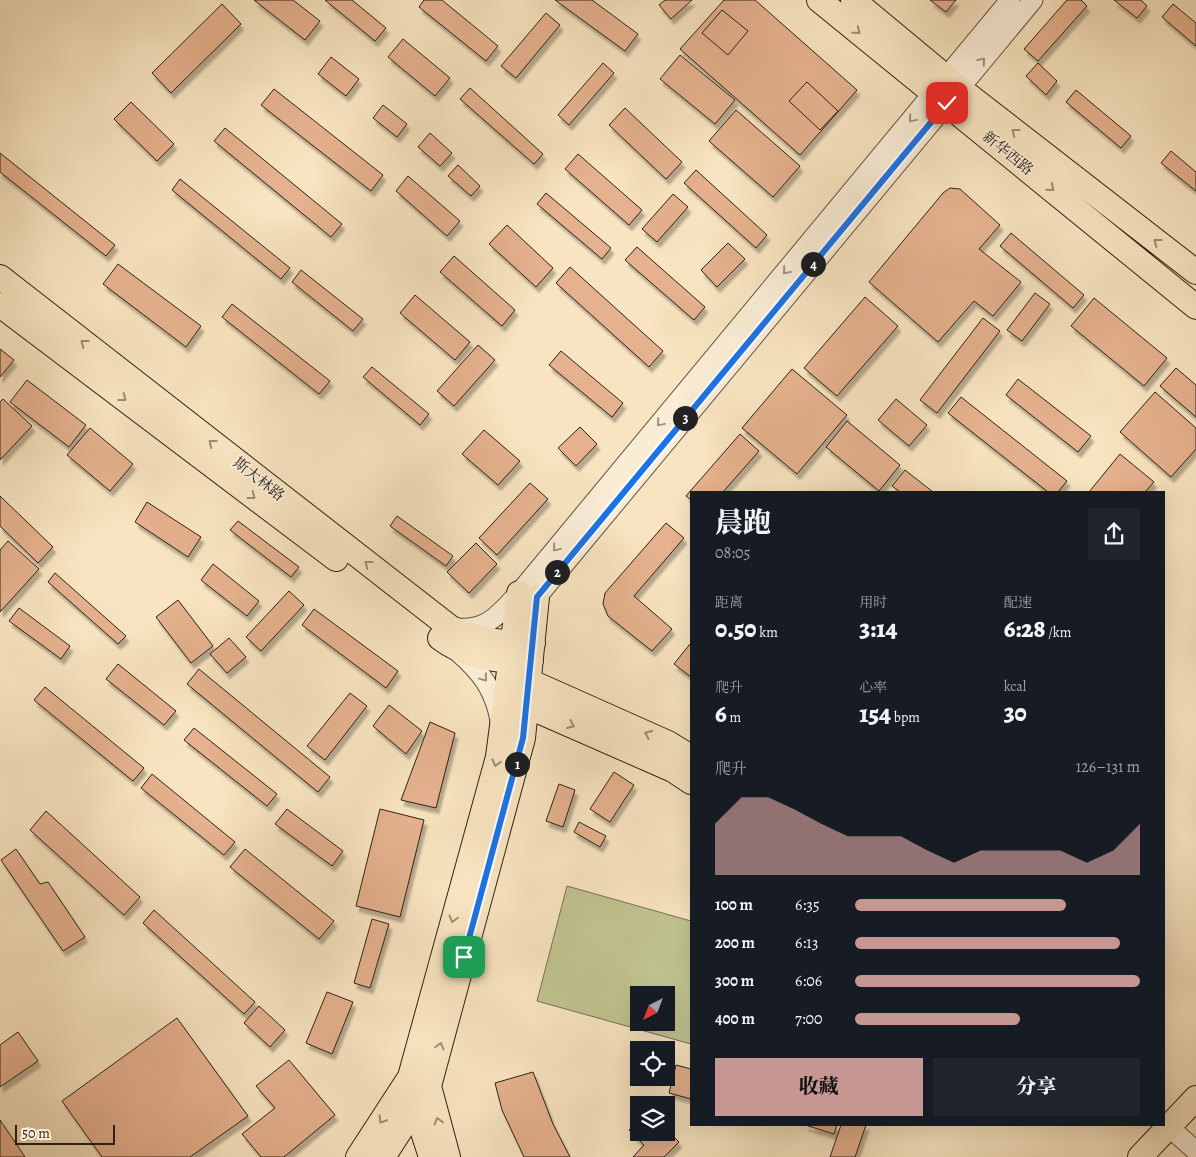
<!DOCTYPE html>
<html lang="zh">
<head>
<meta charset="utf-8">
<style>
  :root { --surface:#171b24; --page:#20242c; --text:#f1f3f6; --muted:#9ea1a6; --accent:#c59692 }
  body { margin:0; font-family:Alegreya,"Noto Serif SC",serif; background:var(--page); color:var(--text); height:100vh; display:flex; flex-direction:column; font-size:19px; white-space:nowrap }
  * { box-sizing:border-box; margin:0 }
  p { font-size:16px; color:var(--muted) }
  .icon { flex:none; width:28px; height:28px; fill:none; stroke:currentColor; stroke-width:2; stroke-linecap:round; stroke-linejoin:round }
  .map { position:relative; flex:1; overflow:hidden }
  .side { position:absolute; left:690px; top:491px; width:475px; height:635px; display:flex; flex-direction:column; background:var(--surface); border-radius:0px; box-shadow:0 5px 20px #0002 }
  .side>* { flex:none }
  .needle { width:32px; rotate:222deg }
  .tools { position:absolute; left:630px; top:986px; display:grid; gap:10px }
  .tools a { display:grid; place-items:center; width:45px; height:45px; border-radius:0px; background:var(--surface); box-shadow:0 5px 20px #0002; font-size:25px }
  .scale { position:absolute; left:15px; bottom:12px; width:100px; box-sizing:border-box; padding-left:5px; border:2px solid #2c2216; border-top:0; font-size:14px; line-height:18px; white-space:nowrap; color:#2c2216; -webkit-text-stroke:4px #faedd6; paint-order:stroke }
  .pin { position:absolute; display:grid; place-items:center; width:42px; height:42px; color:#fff; margin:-21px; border-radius:10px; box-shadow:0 2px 8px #0006 }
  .km { position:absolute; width:25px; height:25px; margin:-12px; border-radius:50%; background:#222; color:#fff; font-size:14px; line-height:25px; text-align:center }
  .round { display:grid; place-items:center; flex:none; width:52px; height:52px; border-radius:0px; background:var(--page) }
  .headline { display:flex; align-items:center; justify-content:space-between; height:85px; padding:0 25px }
  h1 { font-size:28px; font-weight:800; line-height:38px }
  .figures { display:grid; grid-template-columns:repeat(3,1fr); gap:8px; height:85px; padding:5px 25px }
  .figures div { display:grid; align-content:center }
  .figures b { font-size:25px; font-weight:800 }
  .figures small { font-size:14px; font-weight:400 }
  .figures p { font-size:14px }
  .chart { height:140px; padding:10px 25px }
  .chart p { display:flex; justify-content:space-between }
  .chart svg { width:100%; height:90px; margin-top:5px; fill:var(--accent); opacity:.7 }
  .cta { display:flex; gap:10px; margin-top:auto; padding:10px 25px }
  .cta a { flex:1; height:58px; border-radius:0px; background:var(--accent); color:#111; font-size:20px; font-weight:800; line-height:58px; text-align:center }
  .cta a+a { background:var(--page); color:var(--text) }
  ul { padding:0 25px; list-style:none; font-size:16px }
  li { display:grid; grid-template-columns:80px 60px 1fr; align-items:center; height:38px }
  li i { height:12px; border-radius:6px; background:var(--accent) }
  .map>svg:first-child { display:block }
  .pitch { fill:#c0c390; stroke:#767253; fill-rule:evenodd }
  .building { fill:#e5b18e; stroke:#2c2216; filter:url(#shadow) }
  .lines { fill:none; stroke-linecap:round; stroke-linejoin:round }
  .minor-casing { stroke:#5f5240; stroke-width:21 }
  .major-casing { stroke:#2c2216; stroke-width:26 }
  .minor { stroke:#faedd6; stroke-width:19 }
  .major { stroke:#f8e4c0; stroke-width:24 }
  .oneway { stroke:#9c8d74 }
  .oneway2 { stroke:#9d9280 }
  .route-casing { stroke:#fff; stroke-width:10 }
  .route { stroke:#1a73e8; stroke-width:6 }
  .labels { text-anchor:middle; stroke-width:4; stroke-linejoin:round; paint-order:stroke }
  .street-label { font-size:15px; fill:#2c2216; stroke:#faedd6 }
</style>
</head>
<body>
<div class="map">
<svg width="1196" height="1157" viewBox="0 0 1196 1157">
  <defs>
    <filter id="shadow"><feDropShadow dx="3" dy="5.5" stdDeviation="1" flood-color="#0004"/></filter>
  </defs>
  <rect width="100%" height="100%" fill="#f8e4c0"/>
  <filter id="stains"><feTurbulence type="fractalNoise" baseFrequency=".004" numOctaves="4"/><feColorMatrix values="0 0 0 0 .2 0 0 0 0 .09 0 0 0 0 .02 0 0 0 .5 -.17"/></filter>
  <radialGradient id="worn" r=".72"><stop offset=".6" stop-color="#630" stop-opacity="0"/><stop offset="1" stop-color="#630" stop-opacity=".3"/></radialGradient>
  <!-- pitch -->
  <path class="pitch" d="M567,886l124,35v123l-154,-43zM639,995h27v27h-27z"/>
  <!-- building -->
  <path class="building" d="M254,0h39l27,21 -15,19z
    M325,0h27l34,28 -11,13z
    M424,0h18l56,46 -12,15 -67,-54z
    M555,0h37l46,34 -13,17z
    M665,0h27l-21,19 -12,-14z
    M724,0h31l102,90 -57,65 -120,-106z
    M930,0h26l-10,12z
    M1067,0h14l6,6 -49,55 -14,-12z
    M1114,0h27l6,6 -10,12z
    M222,4l19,20 -70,69 -19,-20z
    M1173,4l23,19v23l-34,-29z
    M722,10l26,21 -20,24 -26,-22z
    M546,13l14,12 -44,53 -15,-12z
    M403,39l47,39 -15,18 -47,-39z
    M680,55l55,45 -20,24 -55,-45z
    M331,57l28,22 -13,17 -28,-22z
    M603,63l11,10 -45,52 -11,-10z
    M1038,63l19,18 -11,14 -20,-19z
    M807,82l31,29 -18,19 -31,-29z
    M470,88l73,66 -9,10 -74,-65z
    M274,89l109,86 -12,16 -110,-86z
    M1076,90l55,46 -10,12 -55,-46z
    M131,102l43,42 -17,17 -43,-42z
    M383,105l24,19 -10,13 -24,-19z
    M625,108l57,54 -16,17 -57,-54z
    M736,110l64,56 -27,31 -64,-56z
    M225,128l117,96 -11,13 -117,-96z
    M430,133l22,20 -12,13 -22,-19z
    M1171,151l25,21v19l-35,-28z
    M0,153l115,92 -9,11 -106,-84z
    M578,154l64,56 -13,15 -64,-56z
    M458,165l22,21 -9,10 -23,-20z
    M696,170l71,65 -11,13 -72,-65z
    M408,176l52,45 -13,15 -51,-45z
    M180,179l110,89 -9,11 -109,-89z
    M950,188l10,1 40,36 -21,24 42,33 -28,34 -19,-15 -36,41 -69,-60 74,-89z
    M546,193l65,55 -9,11 -65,-55z
    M673,194l15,13 -31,35 -15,-13z
    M507,225l46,43 -17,19 -47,-43z
    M1011,233l73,62 -11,13 -73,-62z
    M728,243l17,16 -28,28 -16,-17z
    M637,247l68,60 -11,13 -69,-60z
    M454,256l61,54 -13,16 -62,-54z
    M118,264l83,62 -15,21 -83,-63z
    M570,267l93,84 -14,16 -93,-84z
    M301,270l62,49 -10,12 -61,-49z
    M1035,293l15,11 -28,37 -15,-11z
    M415,295l55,47 -15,18 -55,-47z
    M865,297l33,29 -61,70 -33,-28z
    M1094,298l73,60 -23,28 -73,-60z
    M232,304l98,77 -11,13 -97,-77z
    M983,318l17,13 -63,82 -17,-13z
    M478,345l17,15 -41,46 -17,-15z
    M0,349l14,11 -14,17z
    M561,351l62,52 -11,14 -63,-52z
    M372,367l57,47 -9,11 -57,-48z
    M1176,368l20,17v32l-36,-31z
    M792,369l55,46 -50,59 -55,-46z
    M1018,379l73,57 -13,16 -72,-57z
    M27,380l59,45 -17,22 -59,-45z
    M1155,392l41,36v21l-25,28 -51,-45z
    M961,397l106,84 -9,11h-10l-100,-79z
    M3,399l29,27 -32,34v-58z
    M896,399l31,26 -18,21 -31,-26z
    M847,421l53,44 -21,26 -53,-44z
    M580,427l17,17 -21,22 -18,-18z
    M90,428l43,36 -23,27 -43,-36z
    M484,430l36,31 -22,24 -36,-31z
    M740,434l19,17 -36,41h-32v8l-5,-4z
    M1120,454l34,28 -9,10h-56z
    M905,470l28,22h-33l-8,-6z
    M530,483l18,16 -51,56 -18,-17z
    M0,496l53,51 -15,16 -38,-37z
    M147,502l54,35 -13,20 -53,-35z
    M397,516l56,40 -7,10 -56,-40z
    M238,521l61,46 -8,10 -61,-47z
    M666,523l18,15 -50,58 38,33 -20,22 -44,-35 -5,-12 2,-11z
    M8,541l31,28 -39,43v-62z
    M476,543l21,21 -28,29 -22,-21z
    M213,564l46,37 -12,15 -46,-36z
    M55,573l71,63 -8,8 -70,-62z
    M289,591l15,14 -43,46 -15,-14z
    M178,600l35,46 -22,17 -35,-46z
    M19,608l51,38 -9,13 -52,-38z
    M314,609l84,62 -12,17 -84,-63z
    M229,638l17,19 -19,16 -17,-19z
    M690,644l1,1v32l-17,-13z
    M118,664l58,47 -12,14 -58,-46z
    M199,669l131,108 -12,15 -131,-108z
    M45,687l99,81 -11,13 -99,-81z
    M350,693l17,13 -42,54 -18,-14z
    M389,705l33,26 -16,23 -33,-28z
    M430,722l25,11 -19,75 -35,-8z
    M194,728l83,66 -10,12 -83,-66z
    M614,772l20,13 -24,37 -20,-13z
    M152,774l83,68 -11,13 -83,-67z
    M559,784l16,6 -12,37 -17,-6z
    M287,809l56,42 -11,15 -57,-42z
    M380,809l44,11 -24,97 -44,-11z
    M46,811l94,86 -16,18 -94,-85z
    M579,822l27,14 -6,11 -26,-15z
    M16,849l24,35 8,-2 37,55 -22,14 -62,-91z
    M245,849l89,72 -15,18 -89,-72z
    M154,910l101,92 -11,12 -101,-91z
    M372,919l17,5 -19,64 -16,-5z
    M327,992l26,10 -21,52 -26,-11z
    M259,1006l26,24 -15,17 -26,-24z
    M177,1018l71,98 -58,41h-88l-40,-56z
    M18,1032l20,29 -38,26v-42z
    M289,1060l46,55 -51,42h-23l-19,-23 33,-26 -19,-22z
    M676,1065l15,4v30l-22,-6z
    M533,1072l20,52 17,33h-46l-22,-47 -7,-27z
    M0,1120l25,37h-25z
    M639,1120v12h27v-3l13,13 -15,15h-31l11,-12 -15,-15z
    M805,1125h32l-3,9z
    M841,1125h25l-11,32h-25z"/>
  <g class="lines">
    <!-- minor casing -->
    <g class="minor-casing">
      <path id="minor" d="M537,597l496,-597
        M456,628c31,3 43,-14 63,-35l491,-593
        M458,652c23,20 36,37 42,68
        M1169,1127l27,24"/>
    </g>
    <!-- major casing -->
    <g class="major-casing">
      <path id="major" d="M819,0l377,307
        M853,0l106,88 237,184
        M0,277l451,351c26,12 53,16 82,15
        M0,305l336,254
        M440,638c26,20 59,24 91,23
        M529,681l139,62 23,14
        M527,706l146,64 18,12
        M429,1086l19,71
        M409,1097l6,10 16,50
        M358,1157l52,-80 88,-320 21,-164
        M383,1157l46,-71 94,-348 14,-141
        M1140,1157l56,-59"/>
    </g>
    <!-- minor -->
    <use href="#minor" class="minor"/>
    <!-- major -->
    <use href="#major" class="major"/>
  </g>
  <!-- one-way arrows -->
  <defs><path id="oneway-chevron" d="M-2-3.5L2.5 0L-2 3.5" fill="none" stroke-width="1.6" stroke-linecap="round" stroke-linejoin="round" transform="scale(1.25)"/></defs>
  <g class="oneway">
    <use href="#oneway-chevron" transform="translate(857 31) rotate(39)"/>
    <use href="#oneway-chevron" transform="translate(1015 132) rotate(-142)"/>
    <use href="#oneway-chevron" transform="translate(1051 188) rotate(39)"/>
    <use href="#oneway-chevron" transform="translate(1157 242) rotate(-142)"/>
    <use href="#oneway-chevron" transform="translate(84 343) rotate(-142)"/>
    <use href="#oneway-chevron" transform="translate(123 398) rotate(37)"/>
    <use href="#oneway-chevron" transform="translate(212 443) rotate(-142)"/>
    <use href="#oneway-chevron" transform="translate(252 496) rotate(37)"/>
    <use href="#oneway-chevron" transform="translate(368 564) rotate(-142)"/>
    <use href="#oneway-chevron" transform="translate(571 725) rotate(24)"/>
    <use href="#oneway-chevron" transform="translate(648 734) rotate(-156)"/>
    <use href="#oneway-chevron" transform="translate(496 763) rotate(105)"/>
    <use href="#oneway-chevron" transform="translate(453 919) rotate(105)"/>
    <use href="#oneway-chevron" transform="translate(440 1046) rotate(-75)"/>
    <use href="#oneway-chevron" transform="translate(382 1120) rotate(123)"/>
    <use href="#oneway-chevron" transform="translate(438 1121) rotate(-105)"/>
  </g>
  <g class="oneway2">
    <use href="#oneway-chevron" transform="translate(982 61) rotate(-50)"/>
    <use href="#oneway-chevron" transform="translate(912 119) rotate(130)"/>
    <use href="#oneway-chevron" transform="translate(786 271) rotate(130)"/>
    <use href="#oneway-chevron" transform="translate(660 423) rotate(130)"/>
    <use href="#oneway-chevron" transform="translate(556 548) rotate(130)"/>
    <use href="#oneway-chevron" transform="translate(484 678) rotate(53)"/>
  </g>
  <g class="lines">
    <!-- route casing -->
    <g class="route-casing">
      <path id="route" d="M464,957l59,-219 14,-141 410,-494"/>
    </g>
    <!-- route -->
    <use href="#route" class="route"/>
  </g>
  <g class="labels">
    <!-- street labels -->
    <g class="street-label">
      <text transform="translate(1008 153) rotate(39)" y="5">新华西路</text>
      <text transform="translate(259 479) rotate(38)" y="5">斯大林路</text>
    </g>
  </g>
  <rect width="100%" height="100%" filter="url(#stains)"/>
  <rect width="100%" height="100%" fill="url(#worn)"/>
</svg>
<div class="tools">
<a><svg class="needle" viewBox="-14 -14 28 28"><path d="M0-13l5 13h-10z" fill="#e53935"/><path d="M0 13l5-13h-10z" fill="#9ea1a6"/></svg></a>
<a><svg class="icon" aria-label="locate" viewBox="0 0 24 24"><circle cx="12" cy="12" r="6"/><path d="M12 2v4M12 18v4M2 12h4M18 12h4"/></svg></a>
<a><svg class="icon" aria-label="layers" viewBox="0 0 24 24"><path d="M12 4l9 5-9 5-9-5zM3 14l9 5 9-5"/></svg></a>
</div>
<div class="scale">50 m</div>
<div class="pin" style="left:464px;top:957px;background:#1e9e55"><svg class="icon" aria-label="arrive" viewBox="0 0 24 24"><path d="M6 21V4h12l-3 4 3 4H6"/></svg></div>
<div class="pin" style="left:947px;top:103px;background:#d93025"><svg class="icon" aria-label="check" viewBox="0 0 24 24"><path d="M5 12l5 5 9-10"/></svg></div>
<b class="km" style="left:517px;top:764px">1</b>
<b class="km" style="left:557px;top:572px">2</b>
<b class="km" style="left:685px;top:418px">3</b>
<b class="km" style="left:813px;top:264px">4</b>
<section class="side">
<div class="headline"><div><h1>晨跑</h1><p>08:05</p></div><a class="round"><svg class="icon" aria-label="share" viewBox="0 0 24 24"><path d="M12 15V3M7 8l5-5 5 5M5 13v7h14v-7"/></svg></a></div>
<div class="figures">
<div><p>距离</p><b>0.50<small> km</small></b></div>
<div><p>用时</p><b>3:14</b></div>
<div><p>配速</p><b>6:28<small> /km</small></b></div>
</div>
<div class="figures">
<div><p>爬升</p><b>6<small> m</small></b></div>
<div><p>心率</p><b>154<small> bpm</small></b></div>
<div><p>kcal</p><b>30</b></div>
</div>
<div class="chart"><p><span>爬升</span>126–131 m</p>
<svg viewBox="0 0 160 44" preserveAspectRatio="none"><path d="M0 44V19L10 6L20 6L30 12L40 19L50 25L60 25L70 25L80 32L90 38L100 32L110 32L120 32L130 32L140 38L150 32L160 19V44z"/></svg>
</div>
<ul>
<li><b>100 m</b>6:35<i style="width:74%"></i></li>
<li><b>200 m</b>6:13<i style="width:93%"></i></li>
<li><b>300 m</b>6:06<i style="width:100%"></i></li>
<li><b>400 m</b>7:00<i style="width:58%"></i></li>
</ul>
<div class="cta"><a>收藏</a><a>分享</a></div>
</section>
</div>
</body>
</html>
